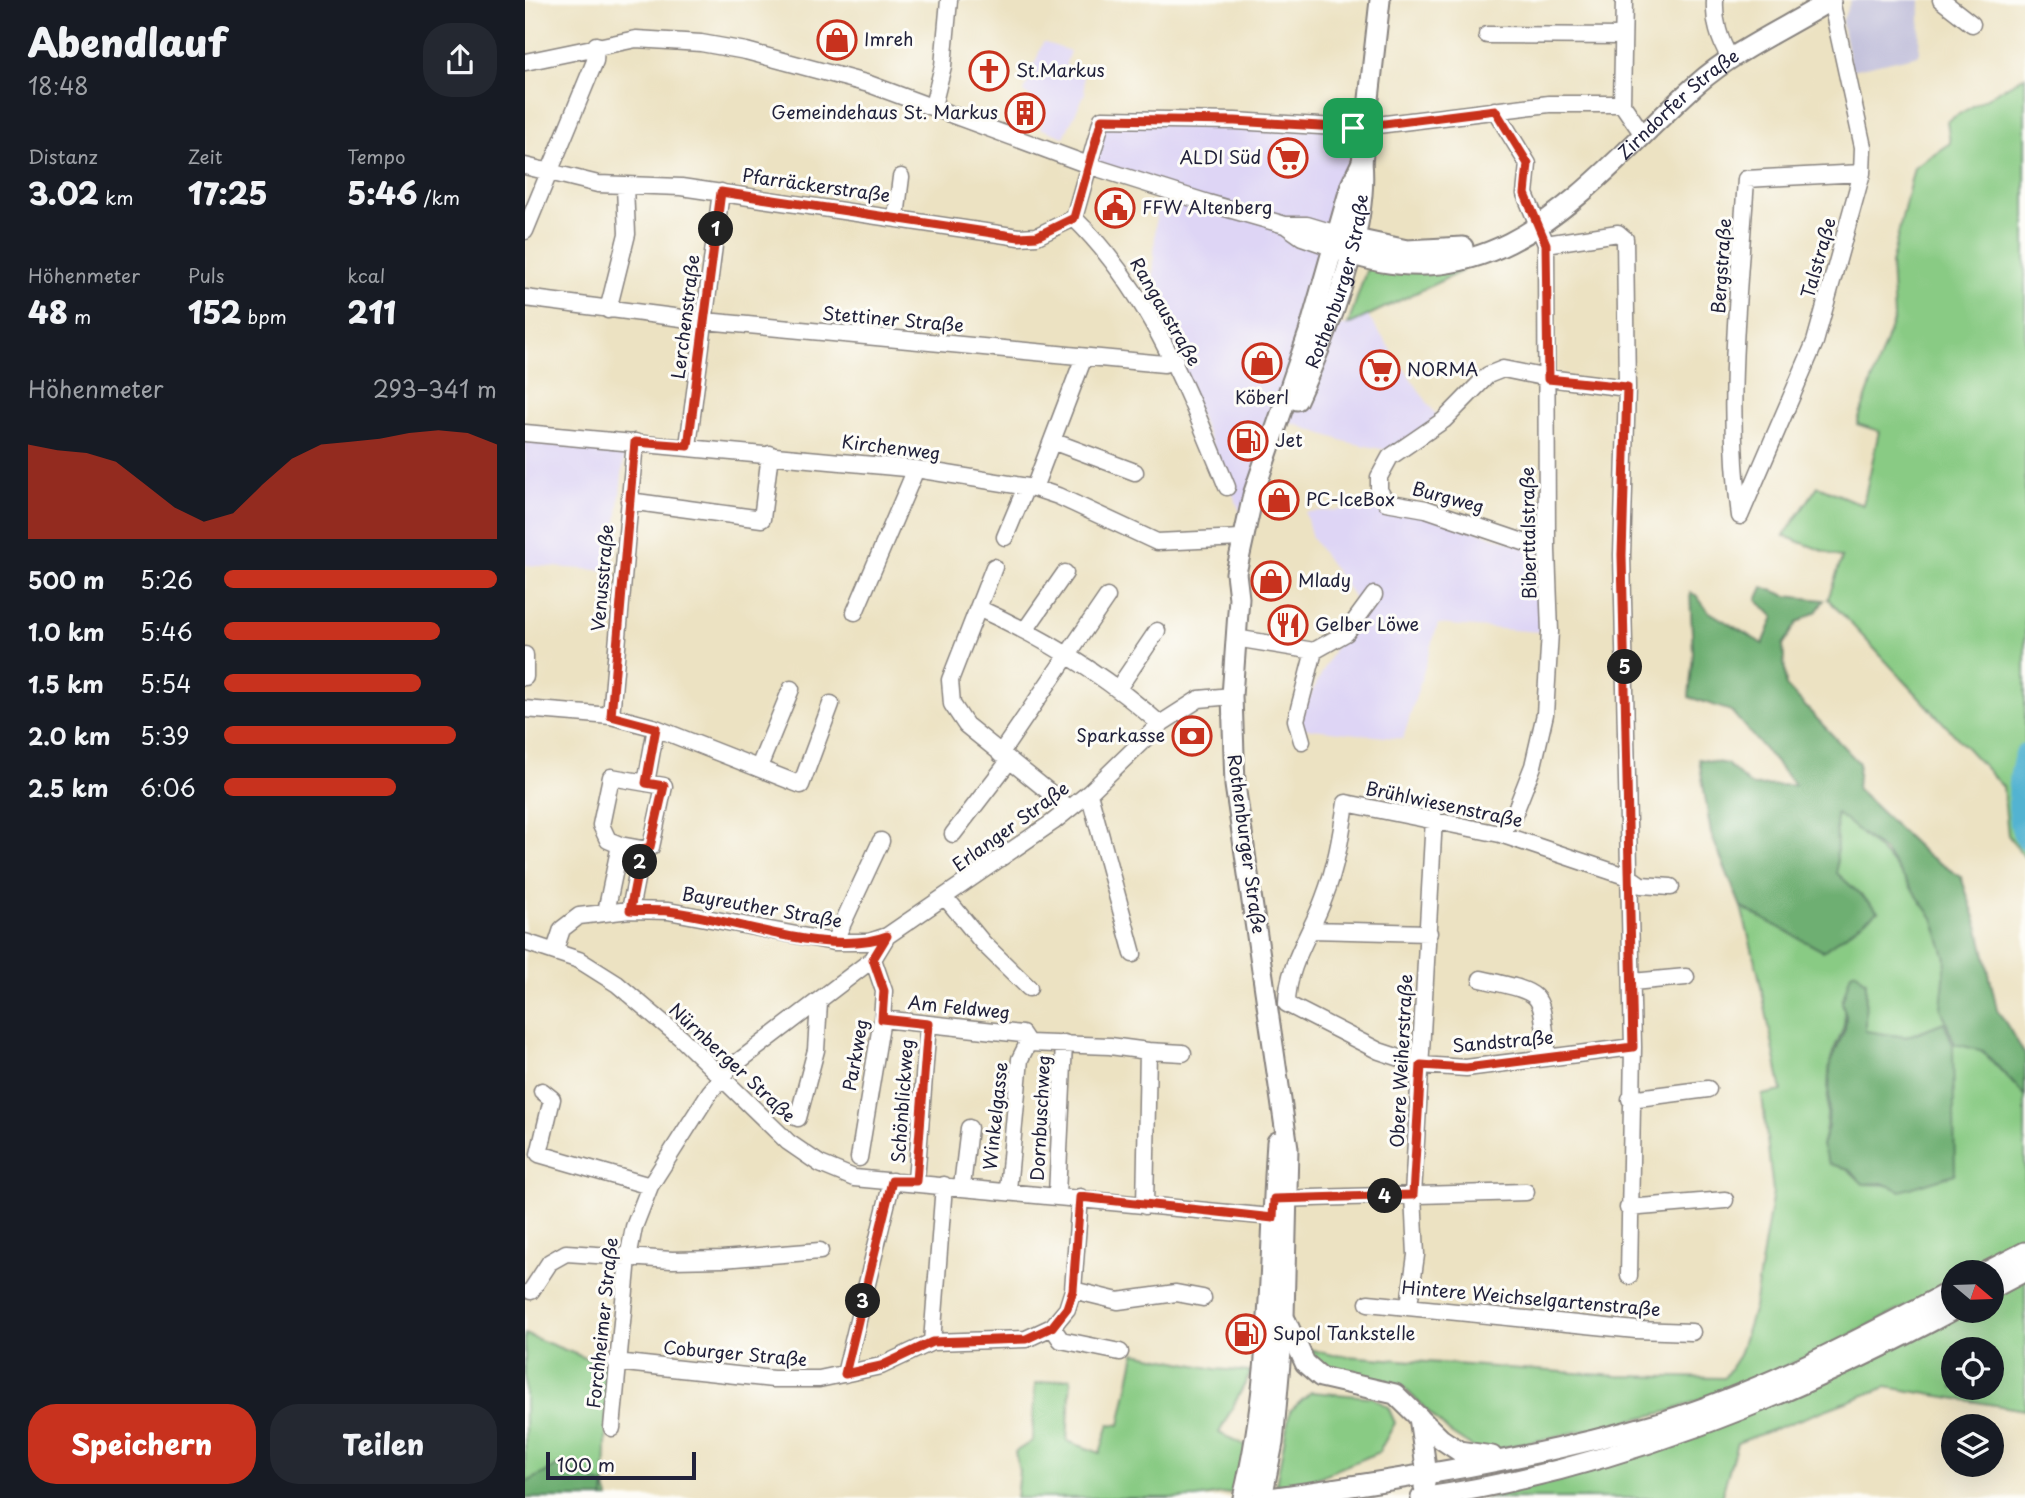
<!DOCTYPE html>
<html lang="de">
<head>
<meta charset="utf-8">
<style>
  :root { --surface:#171b24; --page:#242831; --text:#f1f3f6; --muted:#9ea1a6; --accent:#c8321e }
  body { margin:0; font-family:"Playpen Sans",sans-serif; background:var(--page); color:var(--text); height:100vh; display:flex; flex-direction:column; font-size:26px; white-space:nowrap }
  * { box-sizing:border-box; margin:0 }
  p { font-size:23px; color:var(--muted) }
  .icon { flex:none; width:38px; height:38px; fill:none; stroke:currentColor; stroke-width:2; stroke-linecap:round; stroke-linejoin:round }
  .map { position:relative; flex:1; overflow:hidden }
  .panel { display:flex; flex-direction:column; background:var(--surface); width:525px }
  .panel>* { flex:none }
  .needle { width:46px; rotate:109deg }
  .buttons { position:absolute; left:1416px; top:1260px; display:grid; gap:14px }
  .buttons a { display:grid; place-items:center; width:63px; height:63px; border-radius:50%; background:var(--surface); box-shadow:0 7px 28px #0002; font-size:35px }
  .scale { position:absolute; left:21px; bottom:18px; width:150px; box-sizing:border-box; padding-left:7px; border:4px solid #22223b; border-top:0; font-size:19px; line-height:24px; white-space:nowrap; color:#22223b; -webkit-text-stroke:5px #fdfcf7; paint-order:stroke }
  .pin { position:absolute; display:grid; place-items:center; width:60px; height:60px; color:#fff; margin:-30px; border-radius:14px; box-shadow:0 4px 10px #0006 }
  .km { position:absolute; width:35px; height:35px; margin:-18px; border-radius:50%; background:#222; color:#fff; font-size:19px; line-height:35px; text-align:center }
  .round { display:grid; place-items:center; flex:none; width:74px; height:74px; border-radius:28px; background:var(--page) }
  .summary { display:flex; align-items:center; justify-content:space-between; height:119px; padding:0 28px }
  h1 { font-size:38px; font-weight:800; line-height:52px }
  .metrics { display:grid; grid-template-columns:repeat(3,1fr); gap:10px; height:119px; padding:7px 28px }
  .metrics div { display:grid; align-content:center }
  .metrics b { font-size:30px; font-weight:800 }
  .metrics small { font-size:19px; font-weight:400 }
  .metrics p { font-size:19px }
  .chart { height:196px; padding:14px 28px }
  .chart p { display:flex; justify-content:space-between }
  .chart svg { width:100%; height:126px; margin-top:7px; fill:var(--accent); opacity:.7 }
  .button { display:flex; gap:14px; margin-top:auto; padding:14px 28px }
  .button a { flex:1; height:80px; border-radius:28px; background:var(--accent); color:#fff; font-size:28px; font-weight:800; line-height:80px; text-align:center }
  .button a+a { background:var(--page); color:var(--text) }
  ul { padding:0 28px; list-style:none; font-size:23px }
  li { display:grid; grid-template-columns:112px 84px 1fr; align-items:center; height:52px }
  li i { height:18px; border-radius:9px; background:var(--accent) }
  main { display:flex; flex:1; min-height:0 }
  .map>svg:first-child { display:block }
  .built { fill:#ded5f5 }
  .industrial { fill:#c3c1db }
  .green { fill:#89cb84; stroke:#567660; stroke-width:2; fill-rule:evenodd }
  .forest { fill:#6eaf72; stroke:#486856; stroke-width:2 }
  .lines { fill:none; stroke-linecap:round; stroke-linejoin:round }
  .river { stroke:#52b3d1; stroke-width:18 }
  .minor-casing { stroke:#87827e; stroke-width:19 }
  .major-casing { stroke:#87827e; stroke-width:23 }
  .minor { stroke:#fff; stroke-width:16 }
  .major { stroke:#fff; stroke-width:19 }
  .route-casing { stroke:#fff; stroke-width:14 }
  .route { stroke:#c8321e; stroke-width:9 }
  .labels { text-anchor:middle; stroke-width:6; stroke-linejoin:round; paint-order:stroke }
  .poi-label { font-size:18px; fill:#22223b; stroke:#fdfcf7; text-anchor:start }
  .street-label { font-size:18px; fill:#22223b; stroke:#fdfcf7 }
</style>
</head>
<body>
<main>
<section class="panel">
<div class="summary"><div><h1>Abendlauf</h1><p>18:48</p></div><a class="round"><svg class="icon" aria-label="share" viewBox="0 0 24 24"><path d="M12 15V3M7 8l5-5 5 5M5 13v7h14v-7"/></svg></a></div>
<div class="metrics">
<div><p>Distanz</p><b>3.02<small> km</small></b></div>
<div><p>Zeit</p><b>17:25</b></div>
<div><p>Tempo</p><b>5:46<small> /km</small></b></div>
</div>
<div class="metrics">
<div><p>Höhenmeter</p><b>48<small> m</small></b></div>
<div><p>Puls</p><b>152<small> bpm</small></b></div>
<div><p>kcal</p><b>211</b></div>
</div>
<div class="chart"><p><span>Höhenmeter</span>293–341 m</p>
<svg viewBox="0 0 160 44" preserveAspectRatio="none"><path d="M0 44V11L10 13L20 14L30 17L40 25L50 33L60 38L70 35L80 25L90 16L100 11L110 10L120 9L130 7L140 6L150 7L160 11V44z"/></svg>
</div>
<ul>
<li><b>500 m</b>5:26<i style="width:100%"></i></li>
<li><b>1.0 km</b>5:46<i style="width:79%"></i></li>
<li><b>1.5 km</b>5:54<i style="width:72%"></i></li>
<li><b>2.0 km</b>5:39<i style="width:85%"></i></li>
<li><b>2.5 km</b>6:06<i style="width:63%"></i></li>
</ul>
<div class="button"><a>Speichern</a><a>Teilen</a></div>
</section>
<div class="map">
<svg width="1500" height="1498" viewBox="0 0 1500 1498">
  <rect width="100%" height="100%" fill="#fdfcf7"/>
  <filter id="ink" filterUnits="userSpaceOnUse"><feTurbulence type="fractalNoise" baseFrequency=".0143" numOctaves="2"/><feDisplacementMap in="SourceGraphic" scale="14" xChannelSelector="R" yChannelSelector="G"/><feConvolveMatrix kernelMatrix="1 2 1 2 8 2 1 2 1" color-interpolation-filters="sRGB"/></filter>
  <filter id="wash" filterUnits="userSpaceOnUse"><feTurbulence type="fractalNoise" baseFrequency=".00686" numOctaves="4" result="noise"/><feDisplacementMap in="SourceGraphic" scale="28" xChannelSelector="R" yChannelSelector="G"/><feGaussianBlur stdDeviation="1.57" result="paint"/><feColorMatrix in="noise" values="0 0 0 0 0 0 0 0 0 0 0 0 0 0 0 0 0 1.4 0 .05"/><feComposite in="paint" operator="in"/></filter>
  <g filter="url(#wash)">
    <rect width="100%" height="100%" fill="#ece2c2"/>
    <!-- built -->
    <path class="built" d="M518,42l27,9 -5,15 18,6 2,21 -21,44 -24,-9 6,-17 -13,-5 -2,-8 -7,-6z
      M579,122l251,7 -27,128 -23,74 43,-6 20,-9 70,102 -47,33 -44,-9 -65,-22 -40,96 -90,-212 5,-115 -64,-22z
      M0,440l100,7 -13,124 -87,-6z
      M829,509l61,2 127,41 -3,80 -101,-8 -35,115 -109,-12 64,-124 -46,-65 -7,-26z"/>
    <!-- industrial -->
    <path class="industrial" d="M1326,0h69l-1,55 -68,15 -9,-48z"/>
    <!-- green -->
    <path class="green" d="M1500,76v782l-17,-23 -5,-48 -175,-188 14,-41 -58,-22 34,-50 45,19 16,-74 -22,-7 37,-106 -3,-54 23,-97 36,-24 -3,-22z
      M843,265l91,1 3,5 -114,54z
      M1311,812c42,35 105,89 110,148 1,15 -3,33 -5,48l84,88v147l-52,29h-20v11l-152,77 -130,51 -172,38h-24l-26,-17 -48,-47 -82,-21 -14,-16 28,7 284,21 107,2 15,-23 15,-48 19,-115 -11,-97 20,-4 -24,-119 -17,-65 82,43 14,-77zM1341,982l-2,49 42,6 38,-15 -55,163 -25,-1 -42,-38c8,-27 4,-54 8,-82 4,-27 21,-31 12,-63z
      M1500,1277v133l-139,-23 -149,56 -16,55h-236l101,-24 330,-138 47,-25h28l1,-16zM1428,1349h38v39h-38z
      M0,1334l83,33 -3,119 4,12h-84z
      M610,1353l81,16 35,3 -32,61 28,13 -13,46 -38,6h-180l3,-27 -4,-19 17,-11 3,-57 36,-6 -4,63 33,12 9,-29 11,1z
      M786,1392l60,5 17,10 7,16 -16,29 -84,35 -19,-3 14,-73z"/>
    <!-- forest -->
    <path class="forest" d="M1238,587l24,9 37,4 -7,11 -20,12 -14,22 3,41 73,77 -2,26 67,64 37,24 18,52 18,80 28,45v42l-42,-45 -28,-7 -14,-36 5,-49 -13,-41 -48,-66 -49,-39 1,60 41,38 -55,40 -82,-44 -30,-73 -12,-75 28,5 24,22 44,-1 -64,-74 -42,-14 4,-44 -3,-60 6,2 12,16 55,33 11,-27 -17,-17z
      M1331,971l10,11 -1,49 41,6 38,-15 9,23 2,129 -54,17 -19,-8 -19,1 -14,-15 -20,-5 -7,-18 6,-20 2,-63 15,-34 1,-13 -4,-14 9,-29z
      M36,1464l44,22 -1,12h-79v-15z"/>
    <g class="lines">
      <!-- river -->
      <path class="river" d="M1500,752c-9,18 -12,72 0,88"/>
    </g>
  </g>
  <g filter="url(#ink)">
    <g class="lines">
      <!-- minor casing -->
      <g class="minor-casing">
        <path id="minor" d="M1190,0c-1,22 4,39 15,58
          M1416,0l31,24
          M962,35l136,1
          M0,62l111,-23 65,4 45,8 123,33 222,82 117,37 77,22h22l30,9
          M1097,104l2,-104
          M408,106l10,-40 6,-66
          M970,110l33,54 -3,30 21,50 1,306 3,82 -5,82 -12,52 -20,51 -13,17
          M0,166l73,18 83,3 338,50 18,-1 37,-18
          M371,217l5,-40
          M760,225l17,12 32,11
          M0,231l70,-170 1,-16
          M1021,244l72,-11 7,6 2,149 -5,167 11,492 -4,229
          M0,298l180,23 459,43 11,-4
          M83,310l19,-76 -2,-48
          M0,433l391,36 118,19 24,8 99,46 84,-4
          M527,441l83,31
          M163,446l33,-254
          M702,487c-40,-97 -77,-195 -153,-269l28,-99 133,2 118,7 196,-24h73l22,32
          M509,488l50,-131
          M104,501l133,18 8,-65
          M1215,516l75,-174 47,-169 1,-26 -32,-147
          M1215,516c-15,-111 -1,-226 6,-337l116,-6
          M480,537l21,-50
          M1022,550l-121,-41 -40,-7 -7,-12v-13l11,-20 54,-37 44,-45 15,-6 45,9 79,10
          M469,567l-44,113 2,24 14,21 103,83
          M453,608c67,30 127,67 182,116
          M330,612l61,-143
          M501,629l39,-56
          M710,638l79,13 32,-18 28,-38
          M0,655v22
          M594,687l38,-56
          M0,709l86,7 45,12 145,57 30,-81
          M86,716l24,-274
          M777,741l-6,-21 18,-69
          M475,754l107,-157
          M234,767l32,-78
          M121,783l10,-55
          M564,793l44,161
          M428,834l56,-73
          M95,845l-12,-5 -7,-15 10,-48 53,9 -13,61 -9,2
          M421,898l37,45 46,45
          M81,912l14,-67 22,4 -12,61
          M786,930l118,3
          M0,942l54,18 38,24 64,54 107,104 32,22 34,14 428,40
          M309,942l47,-101
          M30,950l7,-21 17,-13 51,-6 38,1 166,31h35l18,-6
          M956,979c68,16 58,10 67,78
          M1107,982l54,-5
          M357,1019l140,15 6,9
          M1108,1047l-167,21 -45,-3 -42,-14 -92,-47c0,-39 24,-70 37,-106 12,-31 17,-62 22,-95l154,31 131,44 10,7 30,2
          M623,1051l35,2
          M17,1091l10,8 -13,55 111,32
          M1105,1099l78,-10
          M273,1118l18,-68 3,-47
          M334,1158l23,-139 2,-28 -11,-32
          M391,1181l12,-157
          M437,1186l7,-58
          M483,1190l12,-131 8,-16 82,3 38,5 -3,155
          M532,1195l7,-152
          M555,1197l-7,93 45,11 58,-8 27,5
          M751,1199l250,-7
          M1103,1208l97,-8
          M6,1291l19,-29 16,-9 106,7 50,-1 98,-8
          M843,1303l268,27 56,2
          M884,1305l7,-50 -3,-60 21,-377
          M527,1327l15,-18 6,-19
          M407,1342l12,-157
          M91,1362l157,17h46l62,-13 51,-24 94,-3 26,-12 9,13 59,12
          M320,1374l47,-193
          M87,1428l16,-170 6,-31 16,-41 60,-94 20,-24 143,-109 14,-23 166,-114 36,-29 71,-69 39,-25 33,-3"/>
      </g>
      <!-- major casing -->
      <g class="major-casing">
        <g id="major">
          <path d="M817,236l65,14 56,-3"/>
          <path id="s1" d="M813,250c165,60 251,-70 359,-166 40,-35 89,-56 134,-84"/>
          <path id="s2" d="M772,400c29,-62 72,-171 65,-238l18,-162"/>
          <path d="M1461,1272l39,-20"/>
          <path d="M1466,1289l34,-18"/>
          <path d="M761,1321l19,42 16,14 74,17 46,45 18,12 33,5"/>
          <path d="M894,1417l8,58 -3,12"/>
          <path d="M718,1498c29,-116 26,-238 34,-356"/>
          <path d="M737,1498l11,-55 11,-126 4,-169 -53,-363 -3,-89 7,-98 -3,-25 17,-78 56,-163 42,-147 11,-23"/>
          <path d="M745,1498c133,-19 265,-39 394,-77 102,-31 196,-82 289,-131"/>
          <path d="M896,1498c189,-28 364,-98 532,-188"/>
        </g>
      </g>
      <!-- minor -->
      <use href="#minor" class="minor"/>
      <!-- major -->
      <use href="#major" class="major"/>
    </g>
  </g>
  <g class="lines" filter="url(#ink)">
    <!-- route casing -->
    <g class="route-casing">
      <path id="route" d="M970,110l33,54 -3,30 21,50 2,135 79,8 -5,168 11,492 -167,21 -45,-3 -8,130 -139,4 -1,19 -193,-21 -7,93 -6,18 -15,19 -26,12 -94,3 -51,24 -36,8 47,-193h24l12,-157 -46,-5 2,-28 -11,-32 14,-23c-59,22 -156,-18 -219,-25 -13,-1 -26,0 -38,-1l12,-61 8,-2 14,-61 -18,-3 10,-55 -45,-12 24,-274 53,4 33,-254 298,45 18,-1 37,-18 28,-99 133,2 118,7z"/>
    </g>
    <!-- route -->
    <use href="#route" class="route"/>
  </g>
  <!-- icons -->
  <defs>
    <g id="shop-ring" transform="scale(2.0125)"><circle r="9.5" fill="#fdfcf7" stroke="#c8321e" stroke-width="1.5"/><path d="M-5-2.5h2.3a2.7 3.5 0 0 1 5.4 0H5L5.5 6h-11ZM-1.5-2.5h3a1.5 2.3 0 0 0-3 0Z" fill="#c8321e"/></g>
    <g id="church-ring" transform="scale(2.0125)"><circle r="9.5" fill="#fdfcf7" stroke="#c8321e" stroke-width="1.5"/><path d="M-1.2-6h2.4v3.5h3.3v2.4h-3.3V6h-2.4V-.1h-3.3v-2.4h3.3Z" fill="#c8321e"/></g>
    <g id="building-ring" transform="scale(2.0125)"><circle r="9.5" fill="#fdfcf7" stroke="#c8321e" stroke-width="1.5"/><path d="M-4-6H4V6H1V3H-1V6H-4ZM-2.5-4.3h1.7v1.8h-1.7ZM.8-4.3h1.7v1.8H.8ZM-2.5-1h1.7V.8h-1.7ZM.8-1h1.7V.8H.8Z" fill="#c8321e"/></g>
    <g id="supermarket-ring" transform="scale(2.0125)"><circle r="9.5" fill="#fdfcf7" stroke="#c8321e" stroke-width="1.5"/><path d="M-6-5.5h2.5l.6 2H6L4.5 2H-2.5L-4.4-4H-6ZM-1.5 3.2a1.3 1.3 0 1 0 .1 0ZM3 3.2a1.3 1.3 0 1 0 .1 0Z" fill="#c8321e"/></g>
    <g id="civic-ring" transform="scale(2.0125)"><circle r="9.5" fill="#fdfcf7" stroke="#c8321e" stroke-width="1.5"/><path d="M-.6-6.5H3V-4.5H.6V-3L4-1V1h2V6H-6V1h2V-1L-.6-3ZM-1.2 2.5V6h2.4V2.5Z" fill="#c8321e"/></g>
    <g id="fuel-ring" transform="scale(2.0125)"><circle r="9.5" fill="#fdfcf7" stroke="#c8321e" stroke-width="1.5"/><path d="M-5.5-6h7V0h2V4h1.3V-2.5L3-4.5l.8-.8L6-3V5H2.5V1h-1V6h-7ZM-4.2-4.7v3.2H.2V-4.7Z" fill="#c8321e"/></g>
    <g id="restaurant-ring" transform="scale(2.0125)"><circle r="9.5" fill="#fdfcf7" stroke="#c8321e" stroke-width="1.5"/><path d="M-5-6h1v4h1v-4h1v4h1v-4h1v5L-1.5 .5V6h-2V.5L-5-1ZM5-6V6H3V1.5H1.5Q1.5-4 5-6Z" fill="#c8321e"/></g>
    <g id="bank-ring" transform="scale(2.0125)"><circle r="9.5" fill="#fdfcf7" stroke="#c8321e" stroke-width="1.5"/><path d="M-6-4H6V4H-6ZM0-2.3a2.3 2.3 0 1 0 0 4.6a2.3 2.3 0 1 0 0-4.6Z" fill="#c8321e"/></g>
  </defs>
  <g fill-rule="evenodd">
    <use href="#shop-ring" x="312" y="40"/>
    <use href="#church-ring" x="464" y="71"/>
    <use href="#building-ring" x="500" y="113"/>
    <use href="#supermarket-ring" x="763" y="158"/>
    <use href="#civic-ring" x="590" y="208"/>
    <use href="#shop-ring" x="737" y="363"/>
    <use href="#supermarket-ring" x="855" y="370"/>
    <use href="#fuel-ring" x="723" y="441"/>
    <use href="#shop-ring" x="754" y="500"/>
    <use href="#shop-ring" x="746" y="581"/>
    <use href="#restaurant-ring" x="763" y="625"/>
    <use href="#bank-ring" x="667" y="736"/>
    <use href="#fuel-ring" x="721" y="1334"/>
  </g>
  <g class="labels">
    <!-- poi labels -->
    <g class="poi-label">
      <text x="339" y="46">Imreh</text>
      <text x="491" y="77">St.Markus</text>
      <text x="473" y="119" text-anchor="end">Gemeindehaus St. Markus</text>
      <text x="736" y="164" text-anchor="end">ALDI Süd</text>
      <text x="617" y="214">FFW Altenberg</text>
      <text x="882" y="376">NORMA</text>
      <text x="737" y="404" text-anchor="middle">Köberl</text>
      <text x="750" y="447">Jet</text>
      <text x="781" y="506">PC-IceBox</text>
      <text x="773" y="587">Mlady</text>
      <text x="790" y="631">Gelber Löwe</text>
      <text x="640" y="742" text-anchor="end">Sparkasse</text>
      <text x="748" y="1340">Supol Tankstelle</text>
    </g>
    <!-- street labels -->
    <g class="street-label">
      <text dy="6" stroke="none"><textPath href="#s1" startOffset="396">Zirndorfer Straße</textPath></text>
      <text transform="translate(291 186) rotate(8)" y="6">Pfarräckerstraße</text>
      <text transform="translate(1294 258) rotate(-74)" y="6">Talstraße</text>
      <text transform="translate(1197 266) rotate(-86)" y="6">Bergstraße</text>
      <text dy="6" stroke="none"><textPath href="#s2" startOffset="126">Rothenburger Straße</textPath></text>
      <text transform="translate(640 312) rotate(60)" y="6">Rangaustraße</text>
      <text transform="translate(161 317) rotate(-83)" y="6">Lerchenstraße</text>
      <text transform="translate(368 320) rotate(5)" y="6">Stettiner Straße</text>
      <text transform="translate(366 448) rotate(7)" y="6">Kirchenweg</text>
      <text transform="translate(923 498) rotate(15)" y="6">Burgweg</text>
      <text transform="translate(1004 533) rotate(-91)" y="6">Biberttalstraße</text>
      <text transform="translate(78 578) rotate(-85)" y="6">Venusstraße</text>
      <text transform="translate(919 805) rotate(12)" y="6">Brühlwiesenstraße</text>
      <text transform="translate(486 827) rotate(-36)" y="6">Erlanger Straße</text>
      <text transform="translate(721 844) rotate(82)" y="6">Rothenburger Straße</text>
      <text transform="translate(237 908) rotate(10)" y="6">Bayreuther Straße</text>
      <text transform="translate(434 1008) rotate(6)" y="6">Am Feldweg</text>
      <text transform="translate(978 1042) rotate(-5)" y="6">Sandstraße</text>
      <text transform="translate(331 1055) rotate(-80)" y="6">Parkweg</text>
      <text transform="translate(877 1061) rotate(-87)" y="6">Obere Weiherstraße</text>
      <text transform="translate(207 1063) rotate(43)" y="6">Nürnberger Straße</text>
      <text transform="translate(378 1101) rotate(-86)" y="6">Schönblickweg</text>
      <text transform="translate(471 1116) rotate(-84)" y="6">Winkelgasse</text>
      <text transform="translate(516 1118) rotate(-87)" y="6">Dornbuschweg</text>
      <text transform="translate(1006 1299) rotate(5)" y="6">Hintere Weichselgartenstraße</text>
      <text transform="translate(78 1323) rotate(-84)" y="6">Forchheimer Straße</text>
      <text transform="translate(210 1354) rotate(5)" y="6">Coburger Straße</text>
    </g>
  </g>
</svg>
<div class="buttons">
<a><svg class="needle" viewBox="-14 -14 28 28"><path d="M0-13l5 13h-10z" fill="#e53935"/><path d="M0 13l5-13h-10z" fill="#9ea1a6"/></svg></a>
<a><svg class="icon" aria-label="locate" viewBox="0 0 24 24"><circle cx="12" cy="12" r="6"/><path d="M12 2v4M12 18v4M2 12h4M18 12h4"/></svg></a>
<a><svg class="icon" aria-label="layers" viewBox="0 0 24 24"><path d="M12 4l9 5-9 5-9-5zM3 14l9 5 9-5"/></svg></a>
</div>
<div class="scale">100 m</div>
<div class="pin" style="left:828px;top:128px;background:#1e9e55"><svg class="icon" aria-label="arrive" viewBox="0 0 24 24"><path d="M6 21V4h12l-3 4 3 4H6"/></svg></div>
<b class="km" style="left:191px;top:229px">1</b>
<b class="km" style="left:115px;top:862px">2</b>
<b class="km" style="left:338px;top:1301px">3</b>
<b class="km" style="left:860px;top:1196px">4</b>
<b class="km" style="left:1100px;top:667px">5</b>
</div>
</main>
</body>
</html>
